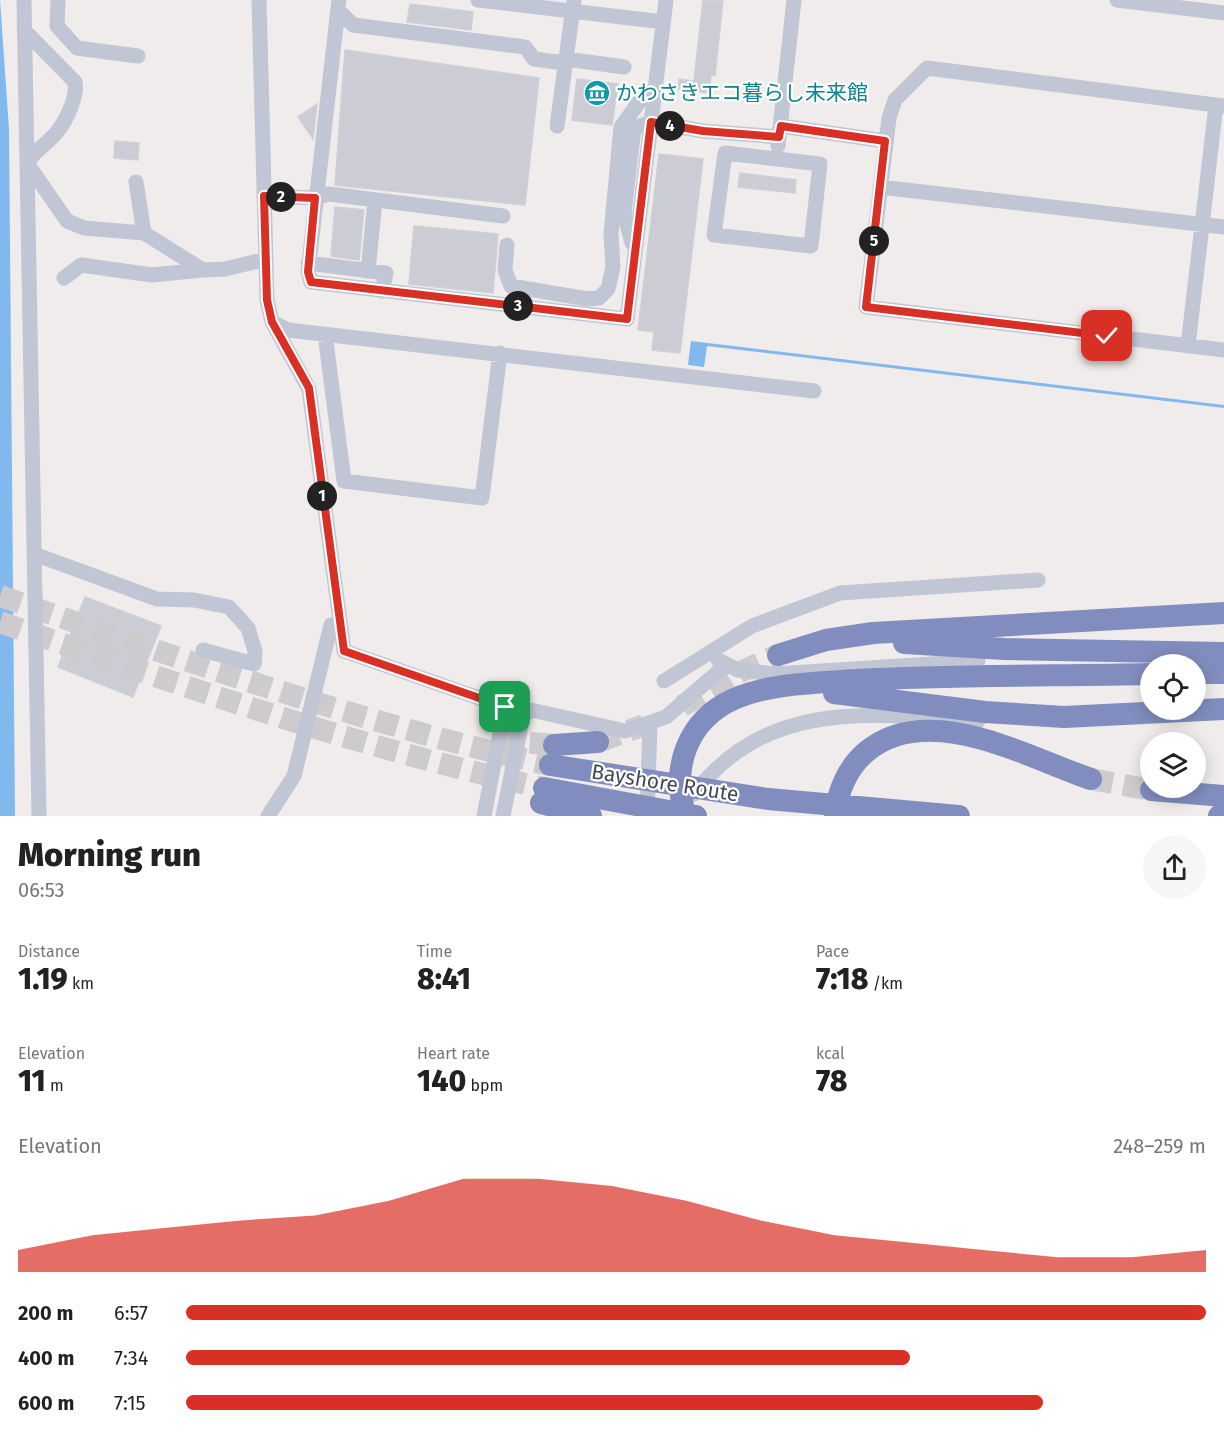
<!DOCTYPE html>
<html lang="en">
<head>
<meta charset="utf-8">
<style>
  :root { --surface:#fff; --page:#f6f6f6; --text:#222; --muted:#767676; --accent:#d93025 }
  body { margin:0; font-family:"Fira Sans","Noto Sans JP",sans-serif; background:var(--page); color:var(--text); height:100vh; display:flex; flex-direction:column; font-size:22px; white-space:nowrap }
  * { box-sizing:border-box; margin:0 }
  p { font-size:20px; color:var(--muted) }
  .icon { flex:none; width:33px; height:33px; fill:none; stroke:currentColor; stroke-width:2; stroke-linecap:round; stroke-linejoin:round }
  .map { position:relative; height:816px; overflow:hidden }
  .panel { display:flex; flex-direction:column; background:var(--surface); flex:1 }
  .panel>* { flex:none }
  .fabs { position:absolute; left:1140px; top:654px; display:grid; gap:12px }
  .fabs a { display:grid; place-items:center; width:66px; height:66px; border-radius:50%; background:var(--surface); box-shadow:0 3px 15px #0003; font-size:30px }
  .pin { position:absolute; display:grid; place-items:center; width:51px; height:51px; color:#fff; margin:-26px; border-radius:12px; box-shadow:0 3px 9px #0006 }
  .km { position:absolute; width:30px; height:30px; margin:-15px; border-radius:50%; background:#222; color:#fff; font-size:16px; line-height:30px; text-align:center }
  .round { display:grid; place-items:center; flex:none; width:63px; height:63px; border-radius:32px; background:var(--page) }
  .overview { display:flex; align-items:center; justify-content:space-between; height:102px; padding:0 18px }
  h1 { font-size:33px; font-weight:800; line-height:45px }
  .stats { display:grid; grid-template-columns:repeat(3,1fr); gap:9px; height:102px; padding:6px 18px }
  .stats div { display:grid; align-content:center }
  .stats b { font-size:30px; font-weight:800 }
  .stats small { font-size:16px; font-weight:400 }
  .stats p { font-size:16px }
  .chart { height:168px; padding:12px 18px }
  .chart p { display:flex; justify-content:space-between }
  .chart svg { width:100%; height:108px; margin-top:6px; fill:var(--accent); opacity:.7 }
  ul { padding:0 18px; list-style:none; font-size:20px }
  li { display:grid; grid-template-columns:96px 72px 1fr; align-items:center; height:45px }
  li i { height:15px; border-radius:8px; background:var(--accent) }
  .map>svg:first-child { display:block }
  .water { fill:#81b9ef }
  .building { fill:#cbccd4; stroke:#cfcfd8; stroke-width:1.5 }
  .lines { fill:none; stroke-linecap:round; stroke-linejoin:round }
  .highway-tunnel { stroke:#cdcbce; stroke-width:22; stroke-dasharray:22 11; stroke-linecap:butt }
  .minor { stroke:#c1c6d4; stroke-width:15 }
  .highway { stroke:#818dbe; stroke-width:22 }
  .route-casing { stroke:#fff; stroke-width:12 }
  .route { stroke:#d93025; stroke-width:8 }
  .labels { text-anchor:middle; stroke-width:4.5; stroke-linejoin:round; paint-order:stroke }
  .culture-label { font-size:21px; fill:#0d838f; stroke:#fff; text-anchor:start }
  .street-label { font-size:21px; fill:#44495a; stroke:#fff }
</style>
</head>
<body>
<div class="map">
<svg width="1224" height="816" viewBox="0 0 1224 816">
  <rect width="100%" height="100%" fill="#efeceb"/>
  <!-- water -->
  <path class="water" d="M0,0l9,129 6,687h-15z
    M691,341l533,64v3l-517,-62 -3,21 -16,-2z"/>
  <!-- building -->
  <path class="building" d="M703,0h20l-8,76 -4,-1 -2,18 -31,-4 1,-10 15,2z
    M410,4l63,8 -2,18 -64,-8z
    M345,50l194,28 -14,127 -190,-20z
    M577,79l41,5 -6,41 -40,-5z
    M317,104l-4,35 -15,-22z
    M115,141l24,2 -1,17 -24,-2z
    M659,154l44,5 -23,194 -28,-3 2,-18 -16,-2z
    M740,173l56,7 -1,13 -57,-6z
    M335,207l29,3 -5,50 -28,-4z
    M414,226l84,8 -5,59 -84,-9z
    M85,597l76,29 -28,71 -75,-30z"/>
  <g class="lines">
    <!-- highway-tunnel -->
    <path class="highway-tunnel" d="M0,596c181,63 362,128 550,169
      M0,622c179,63 358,126 544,166
      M682,706l54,-32 42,-19
      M497,740l57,5
      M598,742l46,-17
      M1091,779l60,11"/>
    <!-- minor -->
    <path class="minor" d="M24,0l15,816
      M58,0l-1,26 20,22 61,8
      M259,0l8,300 5,22 16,8 526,61
      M339,0l-31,272 3,10 316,37 39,-319
      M478,0l185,22
      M1117,0l107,13
      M338,10l15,15 172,22 9,12 23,3 9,-3 58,8
      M24,30l51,52c3,14 -9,39 -18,50 -10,12 -22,18 -30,31l40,58 17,7 60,5 59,37 22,-1 41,-10
      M1224,106l-297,-38 -32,32 -6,18 -23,189 358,43
      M557,126l17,-126
      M781,126l104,15
      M778,146l16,-146
      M725,153l95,11 -9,82 -97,-11z
      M136,182l8,51
      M880,187l344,40
      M264,196l51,2 14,-4 174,22
      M632,243l-8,-30 10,-85 17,-6 52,9 76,6
      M507,245l-2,25 6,16 77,13 11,-1 9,-9 5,-22 -2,-33 10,-107 21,-29 13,-9
      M308,263l78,10 -4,18
      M368,271l7,-71
      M64,278l17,-13 71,10 51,-5
      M272,322l37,67 35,262 161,56 -21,109
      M325,334l19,147 138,17 18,-145
      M1188,346l28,-241
      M34,554l123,45 37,1 35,7 19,21 7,23 -1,13 -51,-14
      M718,660l20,10 37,4 203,-13
      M664,681l88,-55 88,-33 198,-13
      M694,794c73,-96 177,-80 284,-73
      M268,816l26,-40 37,-151 8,-2
      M503,816l20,-100 8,-6 94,21 41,-14 60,-52
      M647,816l3,-92"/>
    <!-- highway -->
    <path class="highway" d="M904,643l101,6 219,4
      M778,655l48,-15 47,-7 351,-20
      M1196,673h28
      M834,693l151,19 79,5 160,-8
      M554,745l44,-3
      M550,765l218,34 191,17
      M544,788l152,28
      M1151,790l73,6
      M541,803l50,13
      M686,816c-16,-47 1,-96 48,-117 36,-16 83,-16 121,-19 98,-5 197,-4 295,-6
      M835,816c2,-24 13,-49 31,-64 62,-52 160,5 225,27
      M1219,816h5"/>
  </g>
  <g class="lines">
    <!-- route casing -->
    <g class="route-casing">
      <path id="route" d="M505,707l-161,-56 -35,-263 -37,-66 -5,-22 -3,-104 51,2 -7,74 3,10 316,37 24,-197 52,9 76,6 2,-11 104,15 -19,166 241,29"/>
    </g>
    <!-- route -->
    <use href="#route" class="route"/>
  </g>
  <!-- icons -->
  <defs>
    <g id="museum-disc" transform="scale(1.35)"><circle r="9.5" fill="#0f9aa8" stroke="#fff"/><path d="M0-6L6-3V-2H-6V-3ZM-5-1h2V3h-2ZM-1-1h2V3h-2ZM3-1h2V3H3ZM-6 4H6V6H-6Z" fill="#fff"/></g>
  </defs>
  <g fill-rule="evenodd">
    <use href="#museum-disc" x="597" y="93"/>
  </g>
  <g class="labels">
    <!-- culture labels -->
    <g class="culture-label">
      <text x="616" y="100">かわさきエコ暮らし未来館</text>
    </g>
    <!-- street labels -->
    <g class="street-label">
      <text transform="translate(665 783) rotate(9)" y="7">Bayshore Route</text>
    </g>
  </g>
</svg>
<div class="fabs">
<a><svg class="icon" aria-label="locate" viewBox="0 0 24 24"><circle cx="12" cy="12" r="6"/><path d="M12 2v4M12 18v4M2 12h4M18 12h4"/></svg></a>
<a><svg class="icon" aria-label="layers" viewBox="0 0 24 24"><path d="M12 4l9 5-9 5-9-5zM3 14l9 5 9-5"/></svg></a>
</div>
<div class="pin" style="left:505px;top:707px;background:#1e9e55"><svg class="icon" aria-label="arrive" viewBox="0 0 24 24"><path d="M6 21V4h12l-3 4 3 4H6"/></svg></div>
<div class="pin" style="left:1107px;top:336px;background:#d93025"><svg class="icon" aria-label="check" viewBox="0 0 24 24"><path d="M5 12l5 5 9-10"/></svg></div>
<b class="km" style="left:322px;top:496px">1</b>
<b class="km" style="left:281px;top:197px">2</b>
<b class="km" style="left:518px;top:306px">3</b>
<b class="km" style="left:670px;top:126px">4</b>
<b class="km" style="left:874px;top:241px">5</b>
</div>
<section class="panel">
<div class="overview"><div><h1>Morning run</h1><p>06:53</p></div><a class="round"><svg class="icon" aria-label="share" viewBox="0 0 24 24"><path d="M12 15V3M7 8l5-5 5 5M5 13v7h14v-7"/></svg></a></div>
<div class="stats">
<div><p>Distance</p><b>1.19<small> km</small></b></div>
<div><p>Time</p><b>8:41</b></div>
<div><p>Pace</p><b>7:18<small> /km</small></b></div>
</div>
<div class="stats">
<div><p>Elevation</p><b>11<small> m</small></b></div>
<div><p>Heart rate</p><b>140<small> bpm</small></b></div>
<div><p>kcal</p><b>78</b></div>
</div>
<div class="chart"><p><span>Elevation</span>248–259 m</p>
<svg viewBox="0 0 160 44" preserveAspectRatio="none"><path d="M0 44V35L10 29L20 26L30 23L40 21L50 15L60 6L70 6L80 9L90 15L100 23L110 29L120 32L130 35L140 38L150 38L160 35V44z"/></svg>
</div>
<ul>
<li><b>200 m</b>6:57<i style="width:100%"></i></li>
<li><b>400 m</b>7:34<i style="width:71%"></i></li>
<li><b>600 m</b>7:15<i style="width:84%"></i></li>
</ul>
</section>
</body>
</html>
